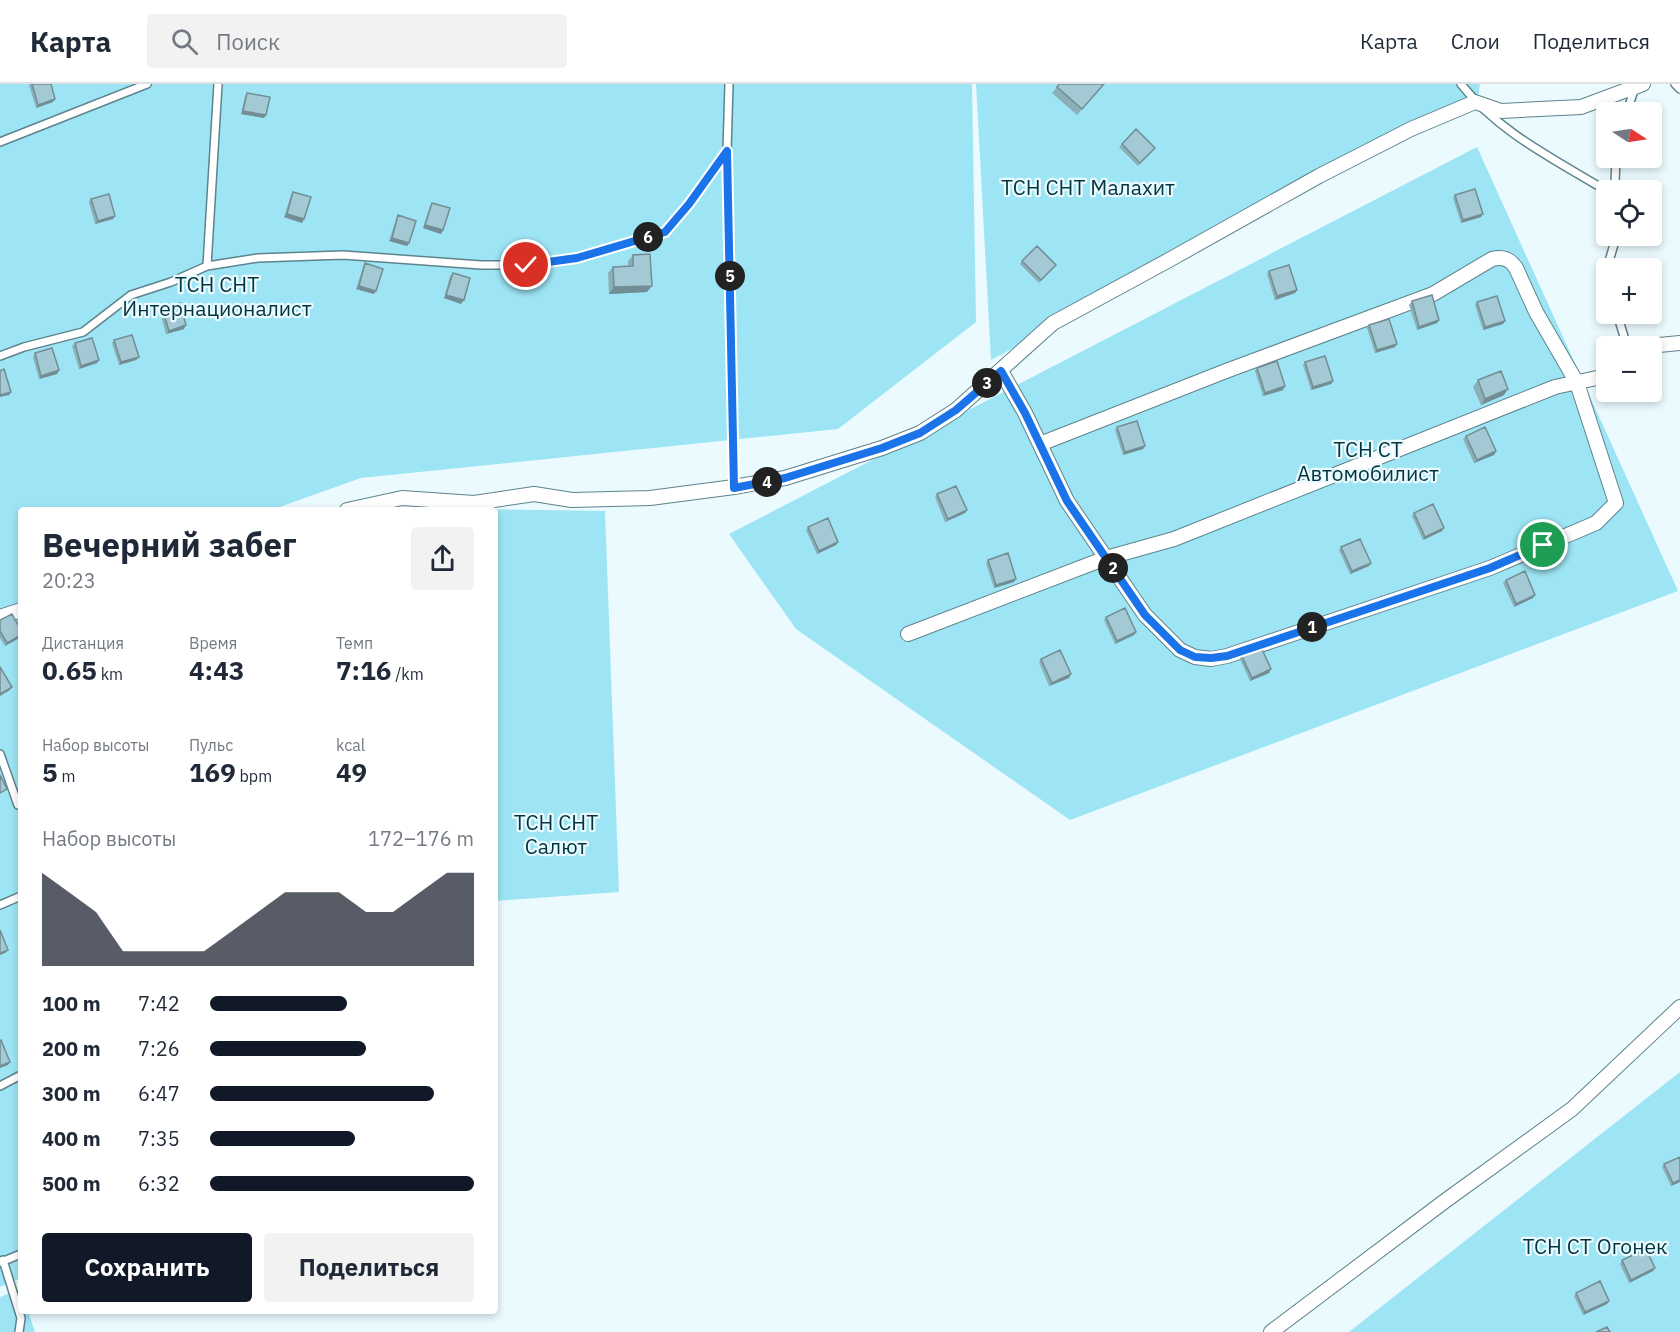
<!DOCTYPE html>
<html lang="ru">
<head>
<meta charset="utf-8">
<style>
  :root { --surface:#fff; --page:#f2f2f3; --text:#1f2937; --muted:#747a83; --line:#e0e1e3; --accent:#111827 }
  body { margin:0; font-family:"IBM Plex Sans",sans-serif; background:var(--page); color:var(--text); height:100vh; display:flex; flex-direction:column; font-size:22px; white-space:nowrap }
  * { box-sizing:border-box; margin:0 }
  p { font-size:20px; color:var(--muted) }
  .icon { flex:none; width:33px; height:33px; fill:none; stroke:currentColor; stroke-width:2; stroke-linecap:round; stroke-linejoin:round }
  .map { position:relative; flex:1; overflow:hidden }
  .panel { position:absolute; left:18px; top:423px; width:480px; height:807px; display:flex; flex-direction:column; background:var(--surface); border-radius:6px; box-shadow:0 3px 9px #0003 }
  .panel>* { flex:none }
  .needle { width:39px; rotate:102deg }
  .buttons { position:absolute; left:1596px; top:18px; display:grid; gap:12px }
  .buttons a { display:grid; place-items:center; width:66px; height:66px; border-radius:6px; background:var(--surface); box-shadow:0 3px 9px #0003; font-size:30px }
  .pin { position:absolute; display:grid; place-items:center; width:51px; height:51px; color:#fff; margin:-26px; border:3px solid #fff; border-radius:50%; box-shadow:0 2px 6px #0007 }
  .km { position:absolute; width:30px; height:30px; margin:-15px; border-radius:50%; background:#222; color:#fff; font-size:16px; line-height:30px; text-align:center }
  .round { display:grid; place-items:center; flex:none; width:63px; height:63px; border-radius:6px; background:var(--page) }
  .overview { display:flex; align-items:center; justify-content:space-between; height:102px; padding:0 24px }
  h1 { font-size:33px; font-weight:700; line-height:45px }
  .stats { display:grid; grid-template-columns:repeat(3,1fr); gap:9px; height:102px; padding:6px 24px }
  .stats div { display:grid; align-content:center }
  .stats b { font-size:26px; font-weight:700 }
  .stats small { font-size:16px; font-weight:400 }
  .stats p { font-size:16px }
  .chart { height:168px; padding:12px 24px }
  .chart p { display:flex; justify-content:space-between }
  .chart svg { width:100%; height:108px; margin-top:6px; fill:var(--accent); opacity:.7 }
  .button { display:flex; gap:12px; margin-top:auto; padding:12px 24px }
  .button a { flex:1; height:69px; border-radius:6px; background:var(--accent); color:#fff; font-size:24px; font-weight:700; line-height:69px; text-align:center }
  .button a+a { background:var(--page); color:var(--text) }
  ul { padding:0 24px; list-style:none; font-size:20px }
  li { display:grid; grid-template-columns:96px 72px 1fr; align-items:center; height:45px }
  li i { height:15px; border-radius:8px; background:var(--accent) }
  header { display:flex; align-items:center; gap:36px; box-sizing:border-box; height:84px; padding:0 30px; background:var(--surface); border-bottom:2px solid var(--line) }
  header strong { font-size:28px }
  nav { display:flex; gap:33px; margin-inline-start:auto; font-size:21px }
  .search { width:420px; height:54px; background:var(--page); display:flex; align-items:center; gap:15px; box-sizing:border-box; padding:0 21px; border-radius:6px; color:var(--muted); font-size:22px }
  .map>svg:first-child { display:block }
  .green { fill:#9de5f5 }
  .lines { fill:none; stroke-linecap:round; stroke-linejoin:round }
  .service-casing { stroke:#5d838c; stroke-width:10 }
  .minor-casing { stroke:#5d838c; stroke-width:16 }
  .service { stroke:#fff; stroke-width:7 }
  .minor { stroke:#fff; stroke-width:14 }
  .wall { fill:#8caeb6 }
  .shaded-wall { fill:#728d94 }
  .building { fill:#a3cad4; stroke:#728d94; stroke-width:1.5 }
  .route-casing { stroke:#fff; stroke-width:12 }
  .route { stroke:#1a73e8; stroke-width:8 }
  .labels { text-anchor:middle; stroke-width:4.5; stroke-linejoin:round; paint-order:stroke }
  .park-label { font-size:21px; fill:#00353f; stroke:#eafafe }
</style>
</head>
<body>
<header>
<strong>Карта</strong>
<div class="search"><svg class="icon" aria-label="search" viewBox="0 0 24 24"><circle cx="10" cy="10" r="6"/><path d="M15 15l6 6"/></svg>Поиск</div>
<nav><a>Карта</a><a>Слои</a><a>Поделиться</a></nav>
</header>
<div class="map">
<svg width="1680" height="1248" viewBox="0 0 1680 1248">
  <rect width="100%" height="100%" fill="#eafafe"/>
  <!-- green -->
  <path class="green" d="M0,0h972l4,238 -138,107 -477,49 -90,32h-250v768l-21,9z
    M976,0h504l-2,14 -487,262z
    M1477,63l201,444 -608,229 -274,-191 -67,-95z
    M402,424l203,3 14,381 -124,9v-391h-104z
    M1680,988v260h-331z
    M20,1205l1,22h7l7,21h-35v-35z"/>
  <g class="lines">
    <!-- service casing -->
    <g class="service-casing">
      <path id="service" d="M729,0l-2,67 7,336
        M1461,0c37,48 93,75 144,106
        M1675,0l5,5
        M1627,28l8,-25
        M0,58l147,-58
        M1606,114l-1,-8 10,-7 1,-25
        M207,182l11,-182
        M1607,184l8,-27 -1,-5
        M1617,230l10,32
        M0,272l24,-9 59,-15 48,-37 40,-13 36,-16 51,-8 85,-3 138,10h45l51,-7 88,-26 24,-28 38,-53
        M0,670l18,51
        M0,821l21,-9
        M0,1002l21,-11
        M3,1176l18,58 -2,14
        M1,1178l20,-8"/>
    </g>
    <!-- minor casing -->
    <g class="minor-casing">
      <path id="minor" d="M1649,262l31,-3
        M1001,287l24,42 42,88 78,114 35,35 15,7 16,2 16,-3 263,-88 106,-45 20,-20 -39,-120 -41,-71 -20,-44c-6,-9 -13,-12 -24,-9l-59,35 -207,77 -186,73
        M347,426l55,-12 72,5 60,-9 38,6 78,-2 84,-11 51,-9 97,-30 38,-15 36,-23 97,-87 116,-63 150,-84 92,-47 64,-27 26,9 80,-4 62,-23
        M0,533l21,-7
        M908,550l198,-76 68,-19 381,-152 51,-11
        M1271,1248l174,-131 127,-92 108,-102"/>
    </g>
    <!-- service -->
    <use href="#service" class="service"/>
    <!-- minor -->
    <use href="#minor" class="minor"/>
  </g>
  <!-- wall -->
  <path class="wall" d="M30,0h21l2,18 -17,6 -7,-23z
    M1057,3l44,1 -24,27 -25,-22z
    M247,9l19,22 -2,3 -23,-4 4,-18z
    M1122,60l33,4 -17,18 -19,-19z
    M293,108l9,31 -18,-6 7,-22z
    M1455,111l26,22 -20,6 -8,-25z
    M91,115l24,17 -2,3 -18,5 -6,-22z
    M432,119l9,31 -18,-6 7,-22z
    M398,131l11,28 -2,3 -18,-5 7,-22z
    M633,171l14,37 -38,2 -1,-21 5,-6 15,-1v-5z
    M1022,177l31,7 -14,15 -19,-19z
    M365,179l9,31 -18,-5 7,-22z
    M1269,187l26,22 -20,7 -8,-26z
    M453,189l8,31 -17,-6 6,-22z
    M1412,217l27,19 -2,3 -20,7 -8,-25z
    M1477,218l28,19 -2,3 -20,6 -8,-25z
    M162,224l22,21 -18,5 -6,-22z
    M1369,241l26,22 -20,6 -8,-25z
    M114,256l25,17 -3,3 -17,5 -7,-22z
    M75,259l22,20 -18,6 -7,-23z
    M35,269l24,17 -2,4 -18,5 -6,-22z
    M1305,278l28,19 -2,3 -20,6 -8,-25z
    M1257,284l28,18 -2,4 -20,6 -8,-25z
    M1478,296l26,15 -23,10 -8,-18z
    M1117,343l28,19 -2,3 -20,6 -8,-25z
    M1466,352l30,15 -2,4 -20,8 -11,-24z
    M937,410l28,19 -20,9 -10,-25z
    M1414,429l28,18 -19,9 -11,-24z
    M808,443l30,15 -2,3 -19,9 -11,-24z
    M1341,463l28,19 -19,8 -11,-24z
    M988,476l26,22 -20,6 -8,-25z
    M1506,496l27,18 -19,9 -11,-24z
    M1106,533l30,15 -2,3 -19,9 -11,-24z
    M0,536l21,10v7l-16,9 -5,-8z
    M1241,570l28,19 -19,8 -11,-24z
    M1041,575l28,19 -20,8 -10,-24z
    M1664,1080l16,18 -9,4 -9,-19z
    M20,1099h1v11l-3,-8z
    M1622,1176l33,8 -2,3 -24,12 -9,-19z
    M1576,1209l31,11 -24,11 -9,-19z"/>
  <!-- shaded-wall -->
  <path class="shaded-wall" d="M55,15l-2,3 -17,6 2,-3z
    M243,27l23,4 -2,3 -23,-4z
    M287,130l17,5 -2,4 -18,-6z
    M1483,130l-2,3 -20,6 2,-3z
    M115,132l-2,3 -18,5 3,-3z
    M425,141l18,5 -2,4 -18,-6z
    M392,154l17,5 -2,3 -18,-5z
    M359,202l17,5 -2,3 -18,-5z
    M652,202l-5,6 -38,2 5,-7z
    M1297,206l-2,3 -20,7 2,-4z
    M446,211l18,5 -3,4 -17,-6z
    M1439,236l-2,3 -20,7 2,-3z
    M1505,237l-2,3 -20,6 2,-3z
    M186,241l-2,4 -18,5 3,-3z
    M1397,260l-2,3 -20,6 2,-3z
    M139,273l-3,3 -17,5 2,-3z
    M99,276l-2,3 -18,6 2,-3z
    M59,286l-2,4 -18,5 2,-3z
    M1333,297l-2,3 -20,6 2,-3z
    M1285,302l-2,4 -20,6 2,-3z
    M1508,305l-4,6 -23,10 4,-6z
    M11,308l-2,3 -9,2v-2z
    M1145,362l-2,3 -20,6 2,-3z
    M1496,367l-2,4 -20,8 3,-3z
    M967,426l-2,3 -20,9 3,-3z
    M1444,444l-2,3 -19,9 2,-3z
    M838,458l-2,3 -19,9 2,-3z
    M1371,479l-2,3 -19,8 2,-3z
    M1016,495l-2,3 -20,6 2,-3z
    M1535,511l-2,3 -19,9 2,-3z
    M1136,548l-2,3 -19,9 2,-3z
    M21,551v2l-16,9 2,-3z
    M1271,585l-2,4 -19,8 2,-3z
    M1071,590l-2,4 -20,8 3,-3z
    M12,603l-2,3 -10,6v-2z
    M8,866l-3,3 -5,2v-2z
    M10,978l-2,3 -8,3v-2z
    M1680,1096v2l-9,4 2,-3z
    M1655,1184l-2,3 -24,12 2,-3z
    M1609,1217l-2,3 -24,11 2,-3z"/>
  <!-- building -->
  <path class="building" d="M32,0h19l4,15 -17,6z
    M1059,0h45l-22,25 -25,-22z
    M247,9l23,4 -4,18 -23,-4z
    M1136,45l19,19 -15,15 -18,-19z
    M1475,105l8,25 -20,6 -8,-25z
    M293,108l18,5 -7,22 -17,-5z
    M109,110l6,22 -17,5 -7,-22z
    M432,119l18,5 -7,22 -18,-5z
    M398,131l18,6 -7,22 -17,-5z
    M1037,162l19,19 -15,15 -19,-19z
    M650,170l2,32 -38,1 -1,-20 20,-1v-11z
    M365,179l18,6 -7,22 -17,-5z
    M1289,181l8,25 -20,6 -8,-25z
    M453,189l17,5 -6,22 -18,-5z
    M1432,211l7,25 -20,7 -7,-26z
    M1497,212l8,25 -20,6 -8,-25z
    M180,219l6,22 -17,6 -7,-23z
    M1389,235l8,25 -20,6 -8,-25z
    M132,251l7,22 -18,5 -7,-22z
    M92,254l7,22 -18,6 -6,-23z
    M52,264l7,22 -18,6 -6,-23z
    M1325,272l8,25 -20,6 -8,-25z
    M1277,277l8,25 -20,7 -8,-25z
    M4,285l7,23 -11,3v-24z
    M1501,287l7,18 -23,10 -7,-19z
    M1137,337l8,25 -20,6 -8,-25z
    M1485,343l11,24 -19,9 -11,-24z
    M956,402l11,24 -19,9 -11,-25z
    M1433,420l11,24 -19,9 -11,-24z
    M828,434l10,24 -19,9 -11,-24z
    M1360,455l11,24 -19,8 -11,-24z
    M1008,469l8,26 -20,6 -8,-25z
    M1525,487l10,24 -19,9 -10,-24z
    M1125,524l11,24 -19,9 -11,-24z
    M12,530l9,16v5l-14,8 -7,-12v-11z
    M1260,561l11,24 -19,9 -11,-24z
    M1060,566l11,24 -19,9 -11,-24z
    M0,583l12,20 -12,7z
    M0,691l7,14 -7,4z
    M0,846l8,20 -8,3z
    M1,956l9,22 -10,4v-25z
    M1680,1073v23l-7,3 -9,-19z
    M1646,1165l9,19 -24,12 -9,-20z
    M1600,1197l9,20 -24,11 -9,-19z
    M1607,1243l3,5h-14z"/>
  <g class="lines">
    <!-- route casing -->
    <g class="route-casing">
      <path id="route" d="M526,181l51,-7 88,-26 24,-28 38,-53 7,337 51,-10 97,-30 38,-15 36,-23 45,-39 24,42 42,88 78,114 35,35 15,7 16,1 16,-2 263,-88 53,-23"/>
    </g>
    <!-- route -->
    <use href="#route" class="route"/>
  </g>
  <g class="labels">
    <!-- park labels -->
    <g class="park-label">
      <text x="1088" y="111">ТСН СНТ Малахит</text>
      <text x="217" y="208">ТСН СНТ<tspan x="217" dy="24">Интернационалист</tspan></text>
      <text x="1368" y="373">ТСН СТ<tspan x="1368" dy="24">Автомобилист</tspan></text>
      <text x="556" y="746">ТСН СНТ<tspan x="556" dy="24">Салют</tspan></text>
      <text x="1595" y="1170">ТСН СТ Огонек</text>
    </g>
  </g>
</svg>
<div class="buttons">
<a><svg class="needle" viewBox="-14 -14 28 28"><path d="M0-13l5 13h-10z" fill="#e53935"/><path d="M0 13l5-13h-10z" fill="#747a83"/></svg></a>
<a><svg class="icon" aria-label="locate" viewBox="0 0 24 24"><circle cx="12" cy="12" r="6"/><path d="M12 2v4M12 18v4M2 12h4M18 12h4"/></svg></a>
<a>+</a>
<a>−</a>
</div>
<div class="pin" style="left:1543px;top:461px;background:#1e9e55"><svg class="icon" aria-label="arrive" viewBox="0 0 24 24"><path d="M6 21V4h12l-3 4 3 4H6"/></svg></div>
<div class="pin" style="left:526px;top:181px;background:#d93025"><svg class="icon" aria-label="check" viewBox="0 0 24 24"><path d="M5 12l5 5 9-10"/></svg></div>
<b class="km" style="left:1312px;top:543px">1</b>
<b class="km" style="left:1113px;top:484px">2</b>
<b class="km" style="left:987px;top:299px">3</b>
<b class="km" style="left:767px;top:398px">4</b>
<b class="km" style="left:730px;top:192px">5</b>
<b class="km" style="left:648px;top:153px">6</b>
<section class="panel">
<div class="overview"><div><h1>Вечерний забег</h1><p>20:23</p></div><a class="round"><svg class="icon" aria-label="share" viewBox="0 0 24 24"><path d="M12 15V3M7 8l5-5 5 5M5 13v7h14v-7"/></svg></a></div>
<div class="stats">
<div><p>Дистанция</p><b>0.65<small> km</small></b></div>
<div><p>Время</p><b>4:43</b></div>
<div><p>Темп</p><b>7:16<small> /km</small></b></div>
</div>
<div class="stats">
<div><p>Набор высоты</p><b>5<small> m</small></b></div>
<div><p>Пульс</p><b>169<small> bpm</small></b></div>
<div><p>kcal</p><b>49</b></div>
</div>
<div class="chart"><p><span>Набор высоты</span>172–176 m</p>
<svg viewBox="0 0 160 44" preserveAspectRatio="none"><path d="M0 44V6L10 14L20 22L30 38L40 38L50 38L60 38L70 30L80 22L90 14L100 14L110 14L120 22L130 22L140 14L150 6L160 6V44z"/></svg>
</div>
<ul>
<li><b>100 m</b>7:42<i style="width:52%"></i></li>
<li><b>200 m</b>7:26<i style="width:59%"></i></li>
<li><b>300 m</b>6:47<i style="width:85%"></i></li>
<li><b>400 m</b>7:35<i style="width:55%"></i></li>
<li><b>500 m</b>6:32<i style="width:100%"></i></li>
</ul>
<div class="button"><a>Сохранить</a><a>Поделиться</a></div>
</section>
</div>
</body>
</html>
